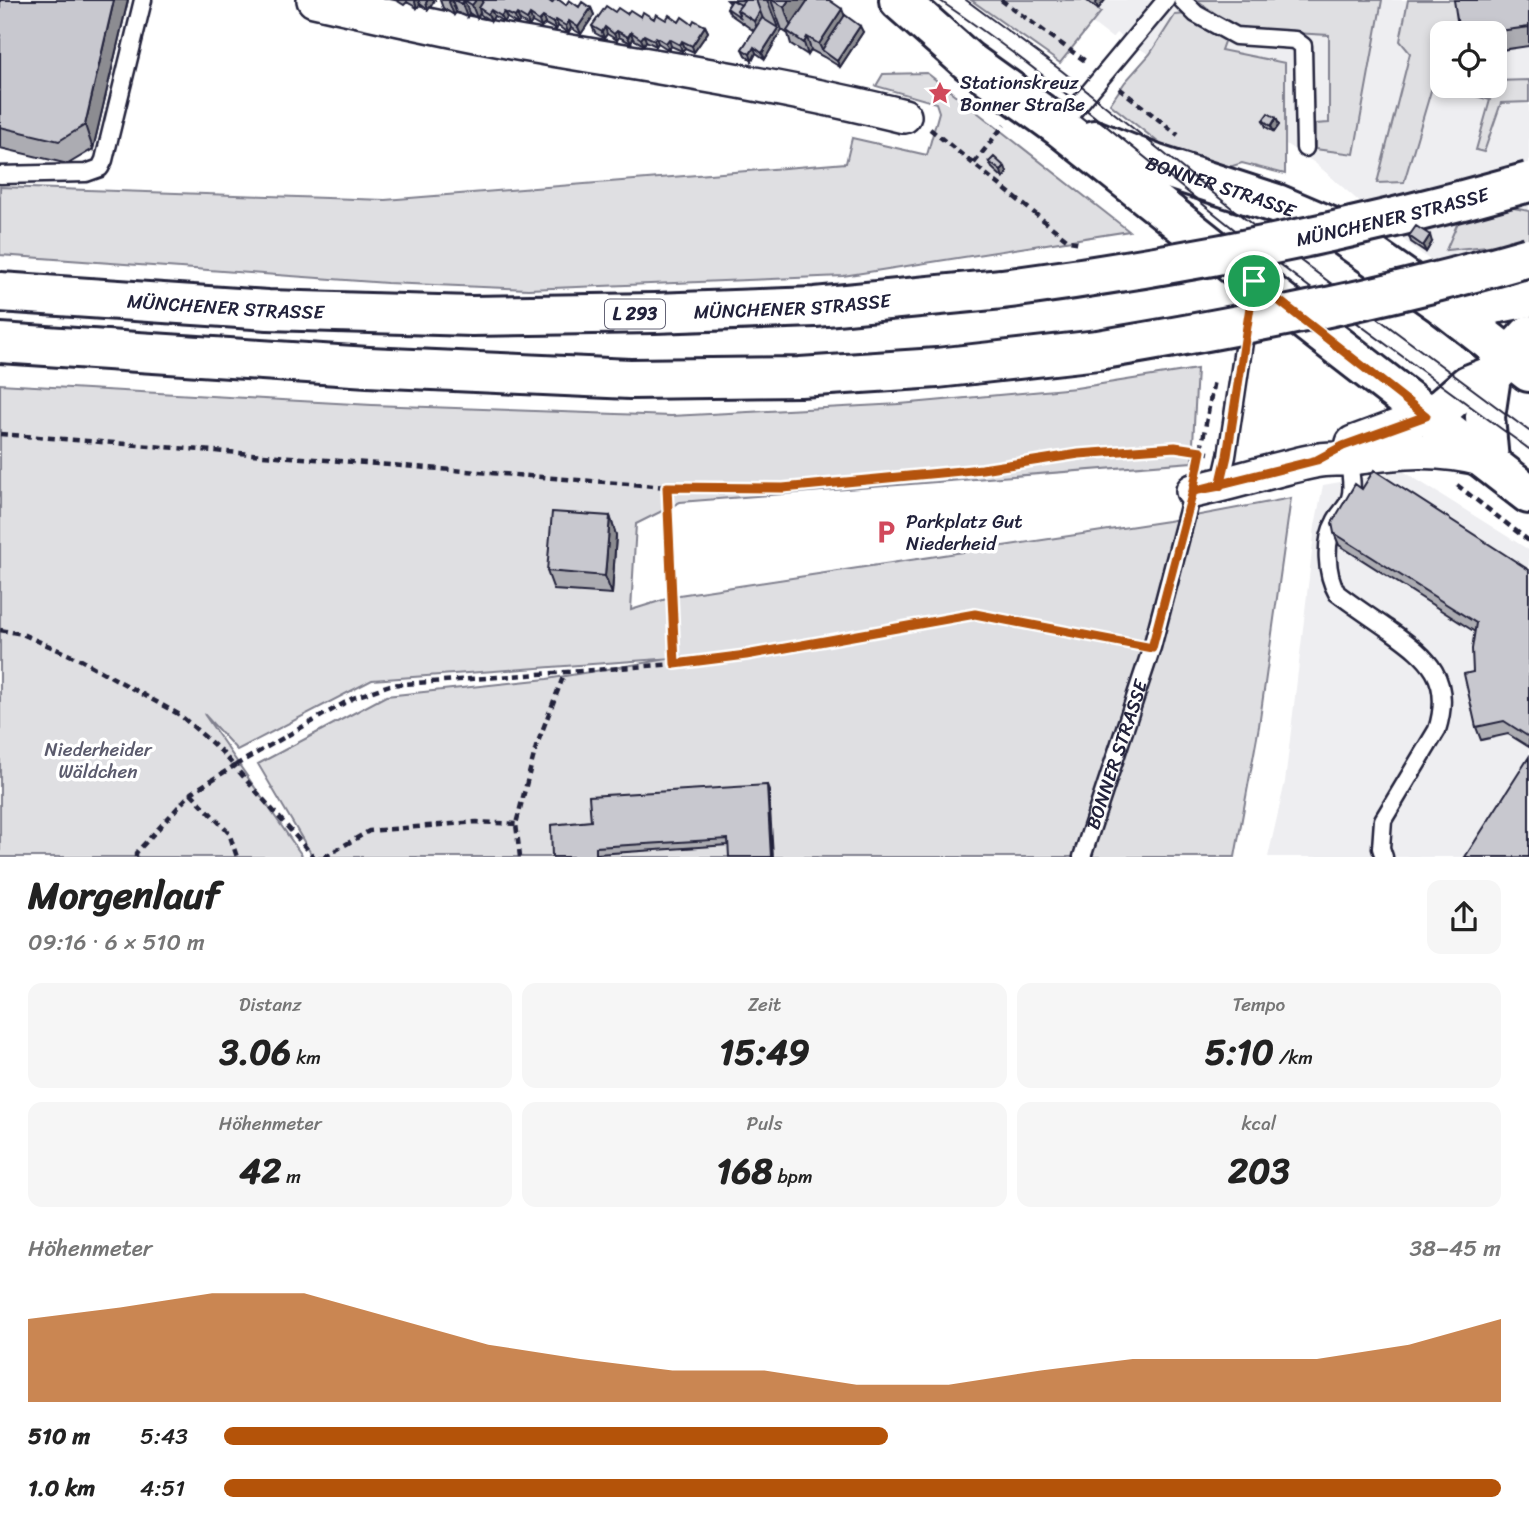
<!DOCTYPE html>
<html lang="de">
<head>
<meta charset="utf-8">
<style>
  :root { --surface:#fff; --page:#f6f6f6; --text:#222; --muted:#767676; --accent:#b45309 }
  body { margin:0; font-family:Sriracha,sans-serif; background:var(--page); color:var(--text); height:100vh; display:flex; flex-direction:column; font-size:26px; white-space:nowrap }
  * { box-sizing:border-box; margin:0 }
  p { font-size:23px; color:var(--muted) }
  .icon { flex:none; width:38px; height:38px; fill:none; stroke:currentColor; stroke-width:2; stroke-linecap:round; stroke-linejoin:round }
  .map { position:relative; height:857px; overflow:hidden }
  .side { display:flex; flex-direction:column; background:var(--surface); flex:1 }
  .side>* { flex:none }
  .fabs { position:absolute; left:1430px; top:21px; display:grid; gap:14px }
  .fabs a { display:grid; place-items:center; width:77px; height:77px; border-radius:14px; background:var(--surface); box-shadow:0 4px 10px #0003; font-size:35px }
  .pin { position:absolute; display:grid; place-items:center; width:60px; height:60px; color:#fff; margin:-30px; border:4px solid #fff; border-radius:50%; box-shadow:0 2px 7px #0007 }
  .round { display:grid; place-items:center; flex:none; width:74px; height:74px; border-radius:14px; background:var(--page) }
  .headline { display:flex; align-items:center; justify-content:space-between; height:119px; padding:0 28px }
  h1 { font-size:38px; font-weight:800; line-height:52px }
  .stats { display:grid; grid-template-columns:repeat(3,1fr); gap:10px; height:119px; padding:7px 28px }
  .stats div { display:grid; align-content:center; border-radius:14px; background:var(--page); text-align:center }
  .stats b { font-size:35px; font-weight:800 }
  .stats small { font-size:19px; font-weight:400 }
  .stats p { font-size:19px }
  .chart { height:196px; padding:14px 28px }
  .chart p { display:flex; justify-content:space-between }
  .chart svg { width:100%; height:126px; margin-top:7px; fill:var(--accent); opacity:.7 }
  ul { padding:0 28px; list-style:none; font-size:23px }
  li { display:grid; grid-template-columns:112px 84px 1fr; align-items:center; height:52px }
  li i { height:18px; border-radius:9px; background:var(--accent) }
  .map>svg:first-child { display:block }
  .built { fill:#eeeef1; fill-rule:evenodd }
  .green { fill:#dfdfe2; stroke:#80808e; stroke-width:2 }
  .lines { fill:none; stroke-linecap:round; stroke-linejoin:round }
  .lane-casing { stroke:#22223b; stroke-width:21 }
  .street-casing { stroke:#22223b; stroke-width:38 }
  .secondary-casing { stroke:#22223b; stroke-width:44 }
  .highway-casing { stroke:#22223b; stroke-width:44 }
  .path { stroke:#22223b; stroke-width:4.5; stroke-dasharray:7 5; stroke-linecap:butt }
  .lane { stroke:#fff; stroke-width:16 }
  .street { stroke:#fff; stroke-width:33 }
  .secondary { stroke:#fff; stroke-width:38 }
  .highway { stroke:#fff; stroke-width:38 }
  .tram { stroke:#22223b; stroke-width:2 }
  .highway-bridge-casing { stroke:#22223b; stroke-width:44; stroke-linecap:butt }
  .highway-bridge { stroke:#fff; stroke-width:38 }
  .wall { fill:#acacb2; stroke:#22223b; stroke-width:2 }
  .shaded-wall { fill:#8c8c91; stroke:#22223b; stroke-width:2 }
  .building { fill:#c8c8cf; stroke:#22223b; stroke-width:2 }
  .route-casing { stroke:#fff; stroke-width:14 }
  .route { stroke:#b45309; stroke-width:9 }
  .labels { text-anchor:middle; stroke-width:7; stroke-linejoin:round; paint-order:stroke }
  .shield { fill:#fff; stroke:#646476; stroke-width:2 }
  .shield-label { font-size:18px; font-weight:bold; fill:#22223b }
  .poi-label { font-size:19px; fill:#22223b; stroke:#fff; text-anchor:start }
  .street-label { font-size:19px; fill:#22223b; stroke:#fff }
  .park-label { font-size:19px; fill:#5b5b6d; stroke:#fff }
</style>
</head>
<body>
<div class="map">
<svg width="1529" height="857" viewBox="0 0 1529 857">
  <rect width="100%" height="100%" fill="#fff"/>
  <filter id="ink" filterUnits="userSpaceOnUse"><feTurbulence type="fractalNoise" baseFrequency=".0143" numOctaves="2"/><feDisplacementMap in="SourceGraphic" scale="14" xChannelSelector="R" yChannelSelector="G"/><feConvolveMatrix kernelMatrix="1 2 1 2 8 2 1 2 1" color-interpolation-filters="sRGB"/></filter>
  <g filter="url(#ink)">
    <!-- built -->
    <path class="built" d="M1062,0h467v311l-12,16 -116,-89 -86,-75 -199,-130 -4,5zM1442,33h52v53h-52z
      M1403,471l126,79v307h-261l17,-75 30,-256 8,-41z"/>
    <!-- green -->
    <path class="green" d="M971,0h115l15,12 -41,51z
      M1197,0h185l-28,154 -39,-5v-25l14,-1v-88l-92,-5z
      M1408,0h50l5,33h-21v53h52l1,-5 34,-1v22l-28,1 -17,49 -8,-2 14,-50 -57,-16 -29,98 -27,1 33,-130 -10,-12z
      M1188,14l38,22 -5,14 64,13v111l-43,-11 -29,9 -30,-10 -73,-58 15,-22 25,-28 25,-39z
      M927,73l202,158 -286,45 -315,13 -141,-6 -387,-28v-68l385,13 461,-37 6,-25 75,17 12,-43 -3,-9 -60,-17 7,-12z
      M1468,199l61,12v31l-83,8z
      M1197,369l-5,93 -512,40 -44,22 -5,86 48,-15 489,-74 123,-23 -32,228 -24,131h-922l-55,-93 128,-68 161,-17 127,-21 -302,22 -135,70 -33,-36 99,143h-303v-473l372,21 299,11 229,-12 176,-16z"/>
    <g class="lines">
      <!-- lane casing -->
      <g class="lane-casing">
        <g id="lane">
          <path d="M1182,0l14,14 40,22 59,4 8,6 2,102"/>
          <path d="M1060,127l106,-127"/>
          <path d="M0,175l86,-2 14,-5 4,-8 39,-160"/>
          <path d="M1348,459c2,12 6,27 2,39 -3,10 -11,15 -15,24 -11,19 -9,52 2,71 17,13 35,25 54,38 38,27 62,48 46,99l-54,90 -2,28 3,9"/>
          <path d="M1220,486l7,-30 20,-134"/>
          <path id="s1" d="M1082,857l70,-210 41,-156"/>
        </g>
      </g>
      <!-- street casing -->
      <g class="street-casing">
        <path id="street" d="M314,0c66,15 132,30 198,42 131,23 263,42 392,74
          M1353,443l73,-27
          M1193,491c41,-8 81,-22 121,-30 13,-3 26,-1 38,-3 49,-7 86,-11 134,2"/>
      </g>
      <!-- secondary casing -->
      <g class="secondary-casing">
        <g id="secondary">
          <path d="M899,0l69,61 92,66 194,154 275,213"/>
          <path id="s2" d="M1094,140l60,24 123,40 54,23 113,79 85,66"/>
          <path d="M1444,306h41l44,-9"/>
          <path d="M1426,416l16,-8 26,-23 23,-9"/>
          <path d="M1489,461l-4,-44 6,-41 38,-41"/>
        </g>
      </g>
      <!-- highway casing -->
      <g class="highway-casing">
        <g id="highway">
          <path id="s3" d="M0,292l268,18 204,6 183,-3 160,-6 187,-18"/>
          <path d="M0,343l368,24 262,12 170,-2 137,-9 161,-18"/>
        </g>
      </g>
      <!-- path -->
      <path class="path" d="M1001,0l87,63
        M1119,88l59,47
        M930,129l139,112 12,2
        M974,163l30,-38
        M0,434l667,53h116l199,-18 97,-14 96,-8 34,6
        M1199,461l15,-81
        M1457,485l72,56
        M667,487l8,177
        M0,630l22,4 59,26 99,55 41,36 13,15 119,-68 37,-13 285,-21 71,-9 229,-41 156,29
        M191,793l38,40 8,24
        M136,857v-4l55,-60 43,-27 80,91
        M324,857l45,-26 108,-9 39,2
        M520,857l-4,-33 20,-77 29,-75"/>
      <!-- lane -->
      <use href="#lane" class="lane"/>
      <!-- street -->
      <use href="#street" class="street"/>
      <!-- secondary -->
      <use href="#secondary" class="secondary"/>
      <!-- highway -->
      <use href="#highway" class="highway"/>
      <!-- tram -->
      <path class="tram" d="M939,0c107,72 204,158 305,237 93,73 189,142 285,212
        M966,0l96,71 192,155 275,205"/>
      <!-- highway-bridge casing -->
      <g class="highway-bridge-casing">
        <g id="highway-bridge">
          <path id="s4" d="M1002,289c179,-23 354,-58 527,-107"/>
          <path d="M1098,350c145,-24 289,-52 431,-93"/>
        </g>
      </g>
      <!-- highway-bridge -->
      <use href="#highway-bridge" class="highway-bridge"/>
    </g>
    <!-- wall -->
    <path class="wall" d="M0,0h128l-35,149 -25,15 -68,-16z
      M396,0h39l-7,10 -8,-6 -3,4 -10,-6 -3,3z
      M440,0h98l2,1 51,7 3,7 -13,19 -10,-6 -3,5 -10,-7 -2,4 -11,-6 -4,3 -9,-5 -3,4 -9,-5 -3,3 -10,-6 -3,4 -10,-6 -3,5 -10,-6 -1,-2 -3,5 -8,-5 -2,4 -11,-5 -2,3 -11,-7z
      M727,0h102l34,32 -23,35 -16,-10 -13,-7 -3,5 -17,-11 -3,-10 -6,-4 -17,29 -9,-6 -4,8 -7,-6 -3,-6 12,-18 -24,-17 -3,-6 3,-5z
      M1086,0h19l-7,9z
      M1529,0v46l-35,5v-18h-35z
      M615,12l90,14 3,6 -14,20 -9,-4 -3,3 -11,-5 -2,4 -11,-7 -2,3 -10,-5 -2,4 -11,-6 -2,4 -12,-6 -2,3 -10,-6 -3,4 -9,-5 -3,-7z
      M1276,118l3,7 -5,7 -8,-5 -3,-7z
      M989,162l16,5 2,6 -4,5 -11,-10z
      M1409,236l23,6 -6,10 -15,-10z
      M1362,489l167,81v177l-21,-13 -27,6 -5,-13 -3,-55 2,-40 -136,-87 -5,-12z
      M610,516l6,19 -4,59 -58,-4 -7,-19z
      M767,785l2,7 -41,53 -130,9 1,3h-47l39,-36z"/>
    <!-- shaded-wall -->
    <path class="shaded-wall" d="M114,0h14l-35,149 -8,-24z
      M416,0h2l2,4 -3,4 -2,-6z
      M428,0h7l-7,10 -2,-7z
      M451,0h1l4,12 -2,3 -5,-13z
      M464,0l5,13 -2,4 -5,-13z
      M476,0h12l-9,8 1,5 -3,5 -5,-13z
      M767,0h4l11,30 -17,29 -3,-6 16,-25z
      M789,0h29l-24,36 -10,-29z
      M1098,0h7l-7,9 -2,-6z
      M591,8l3,7 -13,19 -3,-7z
      M842,9l5,13 -25,28 -3,-6z
      M491,10l3,6 -3,5 -3,-7z
      M760,11l5,13 -6,9 -5,-12z
      M504,12l3,6 -3,4 -3,-6z
      M517,14l3,7 -3,3 -2,-7z
      M530,15l2,7 -3,4 -2,-6z
      M543,17l2,7 -4,3 -2,-6z
      M556,20l2,6 -2,4 -3,-7z
      M569,21l2,7 -3,5 -2,-7z
      M705,26l3,6 -14,20 -2,-6z
      M860,26l3,6 -23,35 -3,-6z
      M605,27l2,7 -3,4 -2,-6z
      M617,31l2,6 -2,3 -3,-6z
      M631,32l2,7 -2,4 -3,-6z
      M644,35l2,6 -2,4 -3,-6z
      M656,37l2,6 -2,3 -2,-6z
      M807,37l4,13 -3,5 -4,-12z
      M669,39l2,7 -2,4 -3,-7z
      M682,41l3,7 -3,3 -2,-6z
      M754,47l2,6 -4,8 -2,-7z
      M1276,118l3,7 -5,7 -3,-6z
      M1005,167l2,6 -4,5 -2,-7z
      M1430,235l2,7 -6,10 -3,-6z
      M610,516l6,19 -4,59 -7,-18z
      M767,785l2,7 4,65h-2z"/>
    <!-- building -->
    <path class="building" d="M0,0h114l-29,125 -26,16 -59,-14z
      M454,0h22l-4,5 -8,-5 -2,4z
      M484,0h54l2,1 1,-1h7l4,3 2,-3h5l7,5 3,-5 10,7 3,-5 9,6 -13,19 -9,-6 -3,5 -10,-6 -3,3 -10,-6 -4,4 -9,-6 -3,5 -10,-6 -2,3 -11,-5 -3,4 -10,-6 -3,4 -9,-6z
      M732,0l9,5 -4,5 3,7 -13,-9z
      M742,0h14l4,11 -6,10 -17,-11 7,-9z
      M772,0h17l-5,7z
      M808,0h21l13,9 -23,35 -12,-7 -3,6 -17,-12z
      M1454,0h75v27l-45,6h-25z
      M606,6l9,6 3,-4 9,6 3,-4 11,7 2,-5 11,7 2,-5 10,6 3,-5 10,7 3,-5 10,7 2,-4 11,6 -13,20 -10,-5 -2,4 -11,-6 -3,4 -10,-6 -2,3 -10,-5 -3,4 -10,-7 -3,5 -11,-6 -3,3 -9,-7 -3,5 -10,-6z
      M845,15l15,11 -23,35 -15,-11z
      M762,18l16,10 -16,25 -8,-6 -4,7 -8,-5z
      M1268,113l8,5 -5,8 -8,-6z
      M994,157l11,10 -4,4 -12,-9z
      M1416,226l14,9 -7,11 -14,-10z
      M1374,470l155,100v167l-25,-16 -28,6 -12,-53 9,-2 -1,-23 4,-26 -142,-90 -2,-10 23,-39 7,5z
      M552,512l58,4 -5,60 -58,-5z
      M1529,757v100h-64z
      M767,785l4,72h-42l-1,-18 -132,8v10h-44l-1,-32 40,-4 -2,-25z"/>
  </g>
  <g class="lines" filter="url(#ink)">
    <!-- route casing -->
    <g class="route-casing">
      <path id="route" d="M1254,281l-27,175 -7,30 -27,5 -41,157 -177,-34 -229,41 -71,9 -8,-177 116,1 199,-19 97,-15 96,-7 26,4 -8,40 124,-31 26,-14 83,-30 -172,-135"/>
    </g>
    <!-- route -->
    <use href="#route" class="route"/>
  </g>
  <!-- icons -->
  <defs>
    <g id="sight-bare" transform="scale(1.89)"><path d="M0-6L1.8-2.2L6-1.7L2.9 1.2L3.7 5.4L0 3.3L-3.7 5.4L-2.9 1.2L-6-1.7L-1.8-2.2Z" fill="#d1495b" stroke="#fff" stroke-width="2.5" paint-order="stroke"/></g>
    <g id="parking-bare" transform="scale(1.89)"><path d="M-3.5-5.5H1a3.5 3.5 0 0 1 0 7H-1V5.5H-3.5ZM-1-3.4V-.6H.8a1.4 1.4 0 0 0 0-2.8Z" fill="#d1495b" stroke="#fff" stroke-width="2.5" paint-order="stroke"/></g>
  </defs>
  <g fill-rule="evenodd">
    <use href="#sight-bare" x="940" y="93"/>
    <use href="#parking-bare" x="886" y="532"/>
  </g>
  <g class="labels">
    <!-- shield labels -->
    <rect class="shield" x="605" y="299.5" width="60" height="29" rx="5"/>
    <g class="shield-label">
      <text x="635" y="320">L 293</text>
    </g>
    <!-- poi labels -->
    <g class="poi-label">
      <text x="960" y="89">Stationskreuz<tspan x="960" dy="22">Bonner Straße</tspan></text>
      <text x="906" y="528">Parkplatz Gut<tspan x="906" dy="22">Niederheid</tspan></text>
    </g>
    <!-- street labels -->
    <g class="street-label">
      <text dy="7" stroke="none"><textPath href="#s2" startOffset="135">BONNER STRASSE</textPath></text>
      <text dy="7" stroke="none"><textPath href="#s4" startOffset="397">MÜNCHENER STRASSE</textPath></text>
      <text dy="7" stroke="none"><textPath href="#s3" startOffset="226">MÜNCHENER STRASSE</textPath></text>
      <text dy="7" stroke="none"><textPath href="#s3" startOffset="793">MÜNCHENER STRASSE</textPath></text>
      <text dy="7" stroke="none"><textPath href="#s1" startOffset="108">BONNER STRASSE</textPath></text>
    </g>
    <!-- park labels -->
    <g class="park-label">
      <text x="98" y="756">Niederheider<tspan x="98" dy="22">Wäldchen</tspan></text>
    </g>
  </g>
</svg>
<div class="fabs">
<a><svg class="icon" aria-label="locate" viewBox="0 0 24 24"><circle cx="12" cy="12" r="6"/><path d="M12 2v4M12 18v4M2 12h4M18 12h4"/></svg></a>
</div>
<div class="pin" style="left:1254px;top:281px;background:#1e9e55"><svg class="icon" aria-label="arrive" viewBox="0 0 24 24"><path d="M6 21V4h12l-3 4 3 4H6"/></svg></div>
</div>
<section class="side">
<div class="headline"><div><h1>Morgenlauf</h1><p>09:16 · 6 × 510 m</p></div><a class="round"><svg class="icon" aria-label="share" viewBox="0 0 24 24"><path d="M12 15V3M7 8l5-5 5 5M5 13v7h14v-7"/></svg></a></div>
<div class="stats">
<div><p>Distanz</p><b>3.06<small> km</small></b></div>
<div><p>Zeit</p><b>15:49</b></div>
<div><p>Tempo</p><b>5:10<small> /km</small></b></div>
</div>
<div class="stats">
<div><p>Höhenmeter</p><b>42<small> m</small></b></div>
<div><p>Puls</p><b>168<small> bpm</small></b></div>
<div><p>kcal</p><b>203</b></div>
</div>
<div class="chart"><p><span>Höhenmeter</span>38–45 m</p>
<svg viewBox="0 0 160 44" preserveAspectRatio="none"><path d="M0 44V15L10 11L20 6L30 6L40 15L50 24L60 29L70 33L80 33L90 38L100 38L110 33L120 29L130 29L140 29L150 24L160 15V44z"/></svg>
</div>
<ul>
<li><b>510 m</b>5:43<i style="width:52%"></i></li>
<li><b>1.0 km</b>4:51<i style="width:100%"></i></li>
</ul>
</section>
</body>
</html>
